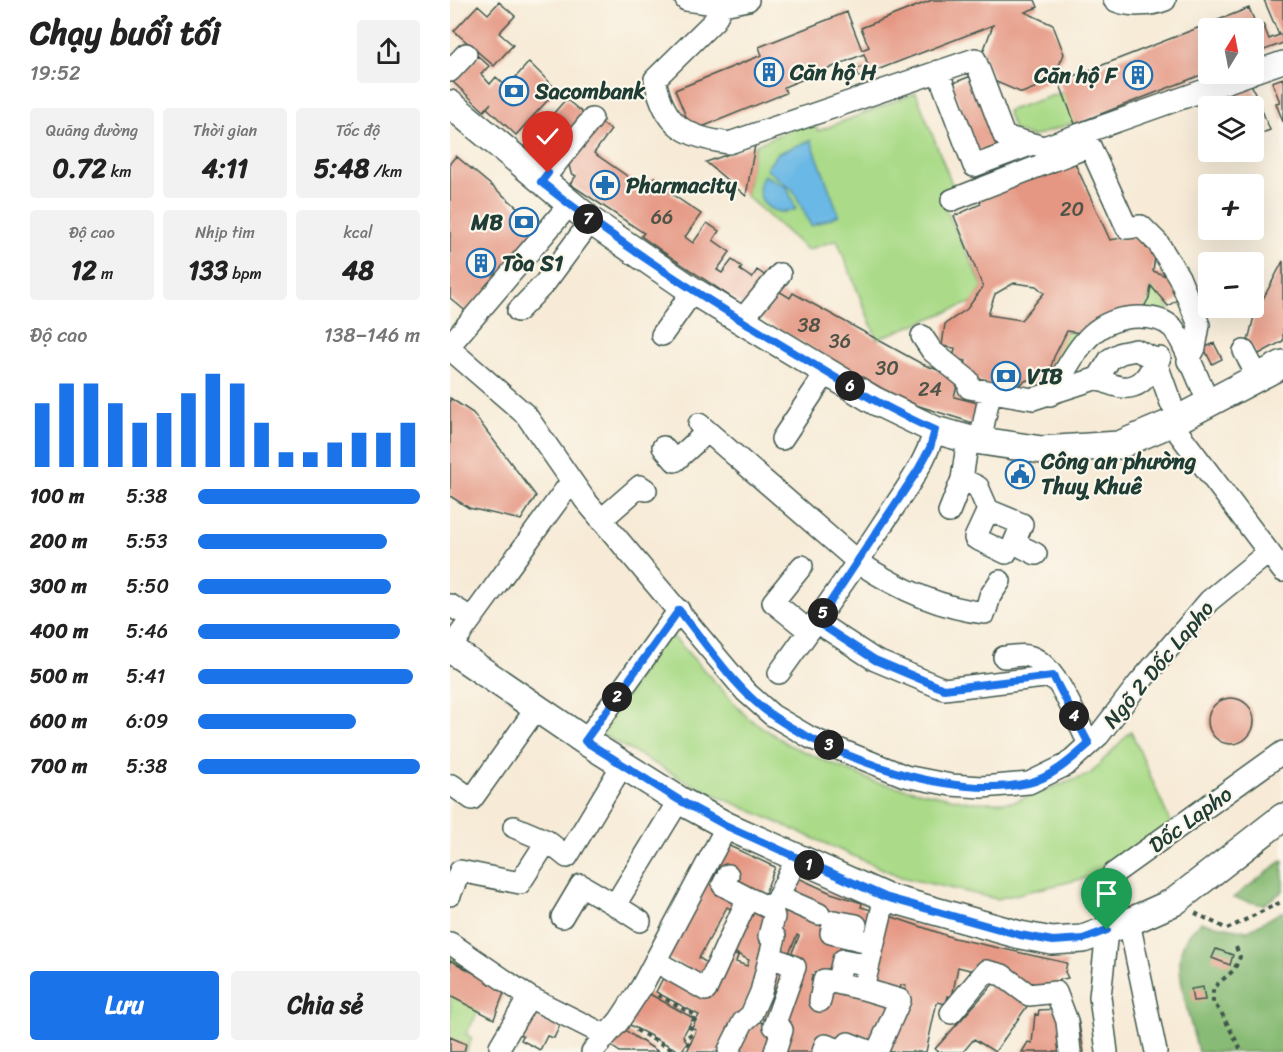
<!DOCTYPE html>
<html lang="vi">
<head>
<meta charset="utf-8">
<style>
  :root { --surface:#fff; --page:#f2f2f2; --text:#222; --muted:#767676; --accent:#1a73e8 }
  body { margin:0; font-family:Sriracha,sans-serif; background:var(--page); color:var(--text); height:100vh; display:flex; flex-direction:column; font-size:22px; white-space:nowrap }
  * { box-sizing:border-box; margin:0 }
  p { font-size:20px; color:var(--muted) }
  .icon { flex:none; width:33px; height:33px; fill:none; stroke:currentColor; stroke-width:2; stroke-linecap:round; stroke-linejoin:round }
  .map { position:relative; flex:1; overflow:hidden }
  .sheet { display:flex; flex-direction:column; background:var(--surface); width:450px }
  .sheet>* { flex:none }
  .needle { width:39px; rotate:10deg }
  .fabs { position:absolute; left:748px; top:18px; display:grid; gap:12px }
  .fabs a { display:grid; place-items:center; width:66px; height:66px; border-radius:6px; background:var(--surface); box-shadow:0 6px 24px #0002; font-size:30px }
  .pin { position:absolute; display:grid; place-items:center; width:51px; height:51px; color:#fff; margin:-62px -26px; border-radius:50% 50% 50% 0; rotate:-45deg; box-shadow:0 0 6px #0007 }
  .pin .icon { rotate:45deg }
  .km { position:absolute; width:30px; height:30px; margin:-15px; border-radius:50%; background:#222; color:#fff; font-size:16px; line-height:30px; text-align:center }
  .round { display:grid; place-items:center; flex:none; width:63px; height:63px; border-radius:6px; background:var(--page) }
  .summary { display:flex; align-items:center; justify-content:space-between; height:102px; padding:0 30px }
  h1 { font-size:33px; font-weight:700; line-height:45px }
  .stats { display:grid; grid-template-columns:repeat(3,1fr); gap:9px; height:102px; padding:6px 30px }
  .stats div { display:grid; align-content:center; border-radius:6px; background:var(--page); text-align:center }
  .stats b { font-size:26px; font-weight:700 }
  .stats small { font-size:16px; font-weight:400 }
  .stats p { font-size:16px }
  .chart { height:168px; padding:12px 30px }
  .chart p { display:flex; justify-content:space-between }
  .chart svg { width:100%; height:108px; margin-top:6px; stroke:var(--accent); stroke-width:6 }
  .button { display:flex; gap:12px; margin-top:auto; padding:12px 30px }
  .button a { flex:1; height:69px; border-radius:6px; background:var(--accent); color:#fff; font-size:24px; font-weight:700; line-height:69px; text-align:center }
  .button a+a { background:var(--page); color:var(--text) }
  ul { padding:0 30px; list-style:none; font-size:20px }
  li { display:grid; grid-template-columns:96px 72px 1fr; align-items:center; height:45px }
  li i { height:15px; border-radius:8px; background:var(--accent) }
  main { display:flex; flex:1; min-height:0 }
  .map>svg:first-child { display:block }
  .green { fill:#abdb89; stroke:#658c5e; stroke-width:1.5 }
  .forest { fill:#88bb75; stroke:#547c54; stroke-width:1.5 }
  .water { fill:#6bb8e5; stroke:#457a8c; stroke-width:1.5 }
  .building { fill:#e59783; fill-rule:evenodd }
  .lines { fill:none; stroke-linecap:round; stroke-linejoin:round }
  .minor-casing { stroke:#3f574c; stroke-width:24 }
  .major-casing { stroke:#3f574c; stroke-width:30 }
  .path { stroke:#3f574c; stroke-width:4; stroke-dasharray:4.5 4.5; stroke-linecap:butt }
  .minor { stroke:#fff; stroke-width:21 }
  .major { stroke:#fff; stroke-width:27 }
  .route-casing { stroke:#fff; stroke-width:12 }
  .route { stroke:#1a73e8; stroke-width:8 }
  .labels { text-anchor:middle; stroke-width:4.5; stroke-linejoin:round; paint-order:stroke }
  .number-label { font-size:20px; fill:#505448 }
  .poi-label { font-size:22px; font-weight:bold; fill:#1f3d34; stroke:#fbf7ec; text-anchor:start }
  .street-label { font-size:22px; fill:#1f3d34; stroke:#fbf7ec }
</style>
</head>
<body>
<main>
<section class="sheet">
<div class="summary"><div><h1>Chạy buổi tối</h1><p>19:52</p></div><a class="round"><svg class="icon" aria-label="share" viewBox="0 0 24 24"><path d="M12 15V3M7 8l5-5 5 5M5 13v7h14v-7"/></svg></a></div>
<div class="stats">
<div><p>Quãng đường</p><b>0.72<small> km</small></b></div>
<div><p>Thời gian</p><b>4:11</b></div>
<div><p>Tốc độ</p><b>5:48<small> /km</small></b></div>
</div>
<div class="stats">
<div><p>Độ cao</p><b>12<small> m</small></b></div>
<div><p>Nhịp tim</p><b>133<small> bpm</small></b></div>
<div><p>kcal</p><b>48</b></div>
</div>
<div class="chart"><p><span>Độ cao</span>138–146 m</p>
<svg viewBox="0 0 160 44" preserveAspectRatio="none"><path d="M5 44V18M15 44V10M25 44V10M35 44V18M45 44V26M55 44V22M65 44V14M75 44V6M85 44V10M95 44V26M105 44V38M115 44V38M125 44V34M135 44V30M145 44V30M155 44V26"/></svg>
</div>
<ul>
<li><b>100 m</b>5:38<i style="width:100%"></i></li>
<li><b>200 m</b>5:53<i style="width:85%"></i></li>
<li><b>300 m</b>5:50<i style="width:87%"></i></li>
<li><b>400 m</b>5:46<i style="width:91%"></i></li>
<li><b>500 m</b>5:41<i style="width:97%"></i></li>
<li><b>600 m</b>6:09<i style="width:71%"></i></li>
<li><b>700 m</b>5:38<i style="width:100%"></i></li>
</ul>
<div class="button"><a>Lưu</a><a>Chia sẻ</a></div>
</section>
<div class="map">
<svg width="833" height="1052" viewBox="0 0 833 1052">
  <rect width="100%" height="100%" fill="#fbf7ec"/>
  <filter id="ink" filterUnits="userSpaceOnUse"><feTurbulence type="fractalNoise" baseFrequency=".0167" numOctaves="2"/><feDisplacementMap in="SourceGraphic" scale="12" xChannelSelector="R" yChannelSelector="G"/><feConvolveMatrix kernelMatrix="1 2 1 2 8 2 1 2 1" color-interpolation-filters="sRGB"/></filter>
  <filter id="wash" filterUnits="userSpaceOnUse"><feTurbulence type="fractalNoise" baseFrequency=".008" numOctaves="4" result="noise"/><feDisplacementMap in="SourceGraphic" scale="24" xChannelSelector="R" yChannelSelector="G"/><feGaussianBlur stdDeviation="1.35" result="paint"/><feColorMatrix in="noise" values="0 0 0 0 0 0 0 0 0 0 0 0 0 0 0 0 0 1.4 0 .05"/><feComposite in="paint" operator="in"/></filter>
  <g filter="url(#wash)">
    <rect width="100%" height="100%" fill="#f7ebd7"/>
    <!-- green -->
    <path class="green" d="M619,90l12,30 -49,17 -18,-7 -7,-19z
      M466,93l39,99 -14,7 42,88 -10,15 -96,37 -40,-99 -30,10 -61,-54 9,-51 58,-25 5,11z
      M701,286l13,12 10,21 -34,-5 9,-16z
      M617,331l16,2 -37,50 12,-38z
      M218,631l79,86 42,28 86,37 95,20h43l77,-28 41,-43 40,93 -81,53 -93,22 -96,-22 -206,-91 -94,-52z
      M0,942l49,32 -33,60 6,4 -6,14h-16z"/>
    <!-- forest -->
    <path class="forest" d="M833,860v31l-20,14 -30,-7z
      M833,911v141h-85c-6,-26 -24,-79 -16,-104 3,-11 10,-18 19,-26l46,9z"/>
    <!-- water -->
    <path class="water" d="M361,140l28,75 -28,11 -18,-36 -27,-21 12,-16z
      M314,175l23,12 9,22c-24,11 -47,-11 -32,-34z"/>
    <g id="blocks">
      <!-- building -->
      <path class="building" d="M482,0h103l3,7 -13,5 28,13 11,29 -12,27 -30,12 -28,-12 -11,-29 10,-27 -134,52 -3,-8 12,-4 -4,-11 -80,33 2,6 -94,38 -17,-41 87,-35 -3,-8 88,-35 15,38 7,-3 -8,-19z
        M814,0h19v33l-2,1 2,9 -29,11v-26h-45v44l-134,52 -16,-42 190,-74 8,19 6,-3 6,15 10,-4z
        M49,2l16,14 -16,17 14,12 -19,21 -40,-35 24,-26 10,9z
        M28,56l11,10 -8,8 9,10 6,-7 11,10 22,-25 28,28 -41,45 -29,-27 4,-5 -7,8 -31,-29z
        M521,76l28,70 -20,8 -28,-70z
        M833,78v44l-7,-19 4,-1 -8,-20z
        M800,81l20,49 -16,6v-30h-41l-4,-8z
        M116,99l23,19 -41,48 -23,-20z
        M146,119l15,11 -17,23 52,36 8,-12 18,12 -2,4 31,21 -16,23 8,6 14,-20 12,8 -6,9 17,12 -13,18 5,3 10,-13 10,7 -2,3 12,8 5,-8 10,7 -21,30 -84,-56 -21,-15 3,-3 -74,-49 6,-8 -5,-3 -4,-15z
        M305,145l-9,51 -40,-34z
        M6,156l86,72 -73,86 -19,-16v-135z
        M623,159l37,81 18,-3 18,1v10l10,2 -3,21 13,5 15,21 -13,9 -17,-20 -2,12 -9,16 -53,20 -20,-3 -13,26 -8,26 -19,-3 -12,7 -19,3 -32,-16 2,-13 -13,-2 2,-11 -13,-2 3,-22 22,-15 16,-22 -29,-71 27,-12 -3,-6zM564,283l22,3 8,7 -23,27 -33,-5 7,-21z
        M833,261v80l-26,14 -9,-14 6,-25z
        M316,289l10,6 3,-4 11,7 3,-5 129,71 37,14 -5,19 24,6 -5,20 -57,-18 -33,-16 -132,-76z
        M764,343l8,16 -10,5 -8,-16z
        M0,398l23,15 63,83 -15,24 -52,-12 -19,-12z
        M758 721a23 23 0 1 1 46 0a23 23 0 1 1-46 0Z
        M277,845l48,22 -13,34 -18,-1 -7,13 -10,-6 -28,51 10,6 -7,12 -36,-19z
        M344,876l37,17 31,10 -1,4 17,5 -7,32 -38,37 -21,-6 -1,6 84,19 -20,52h-96l10,-92 10,-24 -2,-1 -11,25 -10,-3 8,-62z
        M302,909l15,4 5,27 -46,112h-39l9,-22 -4,-2 7,-13 -43,-23 8,-16 44,22 19,-46 11,4 -2,6 11,4 2,-6 -21,-11z
        M434,914l70,24 113,25 -2,9 3,6 -10,2 1,6 -16,3 -85,-22 -6,30 -4,-1 -2,8 -8,-2 -2,4 -10,46h-45l14,-25 11,-41 -5,-1 -3,11 -32,-9z
        M766,949l17,6 -3,10 -18,-7z
        M0,960l55,30 -11,29 -44,-23z
        M324,967l18,1 -19,55 -19,-8z
        M545,982l33,23 -33,47 -21,-13 -11,13h-24l-4,-3z
        M753,987l2,13 -12,1 -2,-12z
        M196,992l47,26 -10,18 4,7 -6,9 -53,-28z
        M82,1003l29,20 -7,15 -7,-2 -7,14 -19,-10 2,-4 -8,-5z
        M608,1009l7,43h-43l6,-10 4,1 3,-29 3,1 1,-5z
        M301,1017l26,13 -5,22h-42z
        M628,1019l6,33h-8l-6,-31z
        M175,1030l10,7 24,15h-39l-12,-8z
        M0,1037l16,7 -2,8h-14z"/>
    </g>
  </g>
  <g filter="url(#ink)">
    <use href="#blocks" fill-opacity="0" stroke="#3f574c" stroke-width="1.5"/>
    <g class="lines">
      <!-- minor casing -->
      <g class="minor-casing">
        <path id="minor" d="M236,0l37,5 25,-5
          M664,0c14,7 36,6 51,0
          M273,5l-9,16 -59,58c9,46 29,58 74,64l246,-84 29,77 40,11 206,-73
          M0,71l16,-17
          M488,71l36,95 56,-21
          M804,72l29,-10
          M91,182l51,-63
          M502,200l138,-54 37,82 14,-2 17,17 21,34 20,48 -4,23 -7,13
          M68,311l27,-28 46,-62
          M291,321l39,-47
          M212,335l31,-44
          M472,336l10,15 36,29 1,8 64,11 65,-21 12,-19 11,-6 15,-3 19,9c-10,31 -30,35 -57,19
          M0,345l119,-140
          M0,349l76,66 59,85 161,192 26,23 39,23 94,38 46,9 31,2 47,-4 37,-18 33,-30 40,-52 70,-82 60,-49
          M794,351l14,26
          M710,358l-5,1 16,44
          M600,395c25,-37 36,-77 88,-78 12,0 26,2 35,11 9,10 29,60 36,76
          M721,423l112,148
          M249,424l159,138c37,25 82,46 127,51l5,-17 10,-15
          M332,439l44,-66
          M530,441l10,-48
          M213,447l12,14 32,-29
          M512,479l16,8 10,23 34,14 -8,19 22,11
          M538,510l-13,28 31,15
          M499,512l13,-33 6,-40
          M151,520l39,-34 6,4
          M352,566l-29,36 36,29
          M0,605l19,12
          M367,622l58,38 69,29 109,-13
          M0,648l121,-166
          M554,657c7,0 17,-3 24,-1 27,5 49,65 61,88
          M329,673c36,-50 72,-100 105,-151 20,-30 41,-58 51,-92
          M135,741l94,-131
          M2,785l20,14 66,-93
          M64,827l33,14
          M278,875l-5,10 25,13
          M0,895l10,-24 60,12 27,-42 20,16 56,-93
          M328,896l41,18
          M165,905l25,16
          M112,917l19,-32 34,20 64,-105
          M679,922l27,130
          M406,925l-22,-4 -3,12 42,10
          M0,943l79,54 76,38
          M205,961l51,29 42,-92 24,11
          M387,983l6,-23 25,5
          M370,1001l4,-21 39,9
          M501,1013l35,-42 16,4 27,20 27,-3 11,29 3,31
          M50,1046l29,-49
          M279,1050l14,-28 8,-7 10,-23 9,-36
          M142,1052l27,-31 23,-35 85,-160
          M325,1052l7,-22 -8,-4 21,-59 -25,-11 5,-19 -6,-1 5,-19 -2,-8 24,-49
          M373,1052l2,-7 21,7 2,-9 23,9
          M427,1052l23,-52 -37,-11 22,-92
          M657,1052l-7,-55 13,-123 170,-122"/>
      </g>
      <!-- major casing -->
      <g class="major-casing">
        <path id="major" d="M0,104l141,117 102,70 182,110 60,29 33,9 74,11 77,-5 52,-22 112,-59
          M0,649l135,92 94,59 48,26 158,71 135,38 32,6 31,-2 46,-17 45,-20 109,-85"/>
      </g>
      <!-- path -->
      <path class="path" d="M745,913l32,16 56,-28
        M786,947l4,10 -6,13 -21,18v15l8,9 21,40
        M208,995l38,21 -8,17 3,4 -5,15
        M186,1030l40,22"/>
      <!-- minor -->
      <use href="#minor" class="minor"/>
      <!-- major -->
      <use href="#major" class="major"/>
    </g>
  </g>
  <g class="lines" filter="url(#ink)">
    <!-- route casing -->
    <g class="route-casing">
      <path id="route" d="M98,173l-7,9c77,61 158,113 242,164 50,30 98,61 152,84l-5,18 -12,22 -101,152 58,38 69,29 109,-13 36,68c-17,15 -38,34 -61,39 -76,17 -192,-24 -255,-67 -38,-27 -65,-70 -94,-106l-94,131 94,59 48,26 158,71 135,38 33,6 30,-2 24,-9"/>
    </g>
    <!-- route -->
    <use href="#route" class="route"/>
  </g>
  <!-- icons -->
  <defs>
    <g id="building-ring" transform="scale(1.5)"><circle r="9.5" fill="#fbf7ec" stroke="#1f6fb2" stroke-width="1.5"/><path d="M-4-6H4V6H1V3H-1V6H-4ZM-2.5-4.3h1.7v1.8h-1.7ZM.8-4.3h1.7v1.8H.8ZM-2.5-1h1.7V.8h-1.7ZM.8-1h1.7V.8H.8Z" fill="#1f6fb2"/></g>
    <g id="bank-ring" transform="scale(1.5)"><circle r="9.5" fill="#fbf7ec" stroke="#1f6fb2" stroke-width="1.5"/><path d="M-6-4H6V4H-6ZM0-2.3a2.3 2.3 0 1 0 0 4.6a2.3 2.3 0 1 0 0-4.6Z" fill="#1f6fb2"/></g>
    <g id="pharmacy-ring" transform="scale(1.5)"><circle r="9.5" fill="#fbf7ec" stroke="#1f6fb2" stroke-width="1.5"/><path d="M-2-6h4v4h4v4h-4v4h-4v-4h-4v-4h4Z" fill="#1f6fb2"/></g>
    <g id="civic-ring" transform="scale(1.5)"><circle r="9.5" fill="#fbf7ec" stroke="#1f6fb2" stroke-width="1.5"/><path d="M-.6-6.5H3V-4.5H.6V-3L4-1V1h2V6H-6V1h2V-1L-.6-3ZM-1.2 2.5V6h2.4V2.5Z" fill="#1f6fb2"/></g>
  </defs>
  <g fill-rule="evenodd">
    <use href="#building-ring" x="319" y="72"/>
    <use href="#building-ring" x="688" y="75"/>
    <use href="#bank-ring" x="64" y="91"/>
    <use href="#pharmacy-ring" x="155" y="185"/>
    <use href="#bank-ring" x="74" y="222"/>
    <use href="#building-ring" x="31" y="263"/>
    <use href="#bank-ring" x="556" y="376"/>
    <use href="#civic-ring" x="570" y="474"/>
  </g>
  <g class="labels">
    <!-- number labels -->
    <g class="number-label">
      <text x="622" y="216">20</text>
      <text x="212" y="224">66</text>
      <text x="359" y="332">38</text>
      <text x="390" y="348">36</text>
      <text x="437" y="375">30</text>
      <text x="480" y="396">24</text>
    </g>
    <!-- poi labels -->
    <g class="poi-label">
      <text x="340" y="80">Căn hộ H</text>
      <text x="667" y="83" text-anchor="end">Căn hộ F</text>
      <text x="85" y="99">Sacombank</text>
      <text x="176" y="193">Pharmacity</text>
      <text x="53" y="230" text-anchor="end">MB</text>
      <text x="52" y="271">Tòa S1</text>
      <text x="577" y="384">VIB</text>
      <text x="591" y="469">Công an phường<tspan x="591" dy="25">Thuỵ Khuê</tspan></text>
    </g>
    <!-- street labels -->
    <g class="street-label">
      <text transform="translate(708 664) rotate(-50)" y="8">Ngõ 2 Dốc Lapho</text>
      <text transform="translate(740 819) rotate(-36)" y="8">Dốc Lapho</text>
    </g>
  </g>
</svg>
<div class="fabs">
<a><svg class="needle" viewBox="-14 -14 28 28"><path d="M0-13l5 13h-10z" fill="#e53935"/><path d="M0 13l5-13h-10z" fill="#767676"/></svg></a>
<a><svg class="icon" aria-label="layers" viewBox="0 0 24 24"><path d="M12 4l9 5-9 5-9-5zM3 14l9 5 9-5"/></svg></a>
<a>+</a>
<a>−</a>
</div>
<div class="pin" style="left:657px;top:930px;background:#1e9e55"><svg class="icon" aria-label="arrive" viewBox="0 0 24 24"><path d="M6 21V4h12l-3 4 3 4H6"/></svg></div>
<div class="pin" style="left:98px;top:173px;background:#d93025"><svg class="icon" aria-label="check" viewBox="0 0 24 24"><path d="M5 12l5 5 9-10"/></svg></div>
<b class="km" style="left:359px;top:865px">1</b>
<b class="km" style="left:167px;top:697px">2</b>
<b class="km" style="left:379px;top:745px">3</b>
<b class="km" style="left:624px;top:716px">4</b>
<b class="km" style="left:373px;top:613px">5</b>
<b class="km" style="left:400px;top:386px">6</b>
<b class="km" style="left:138px;top:219px">7</b>
</div>
</main>
</body>
</html>
